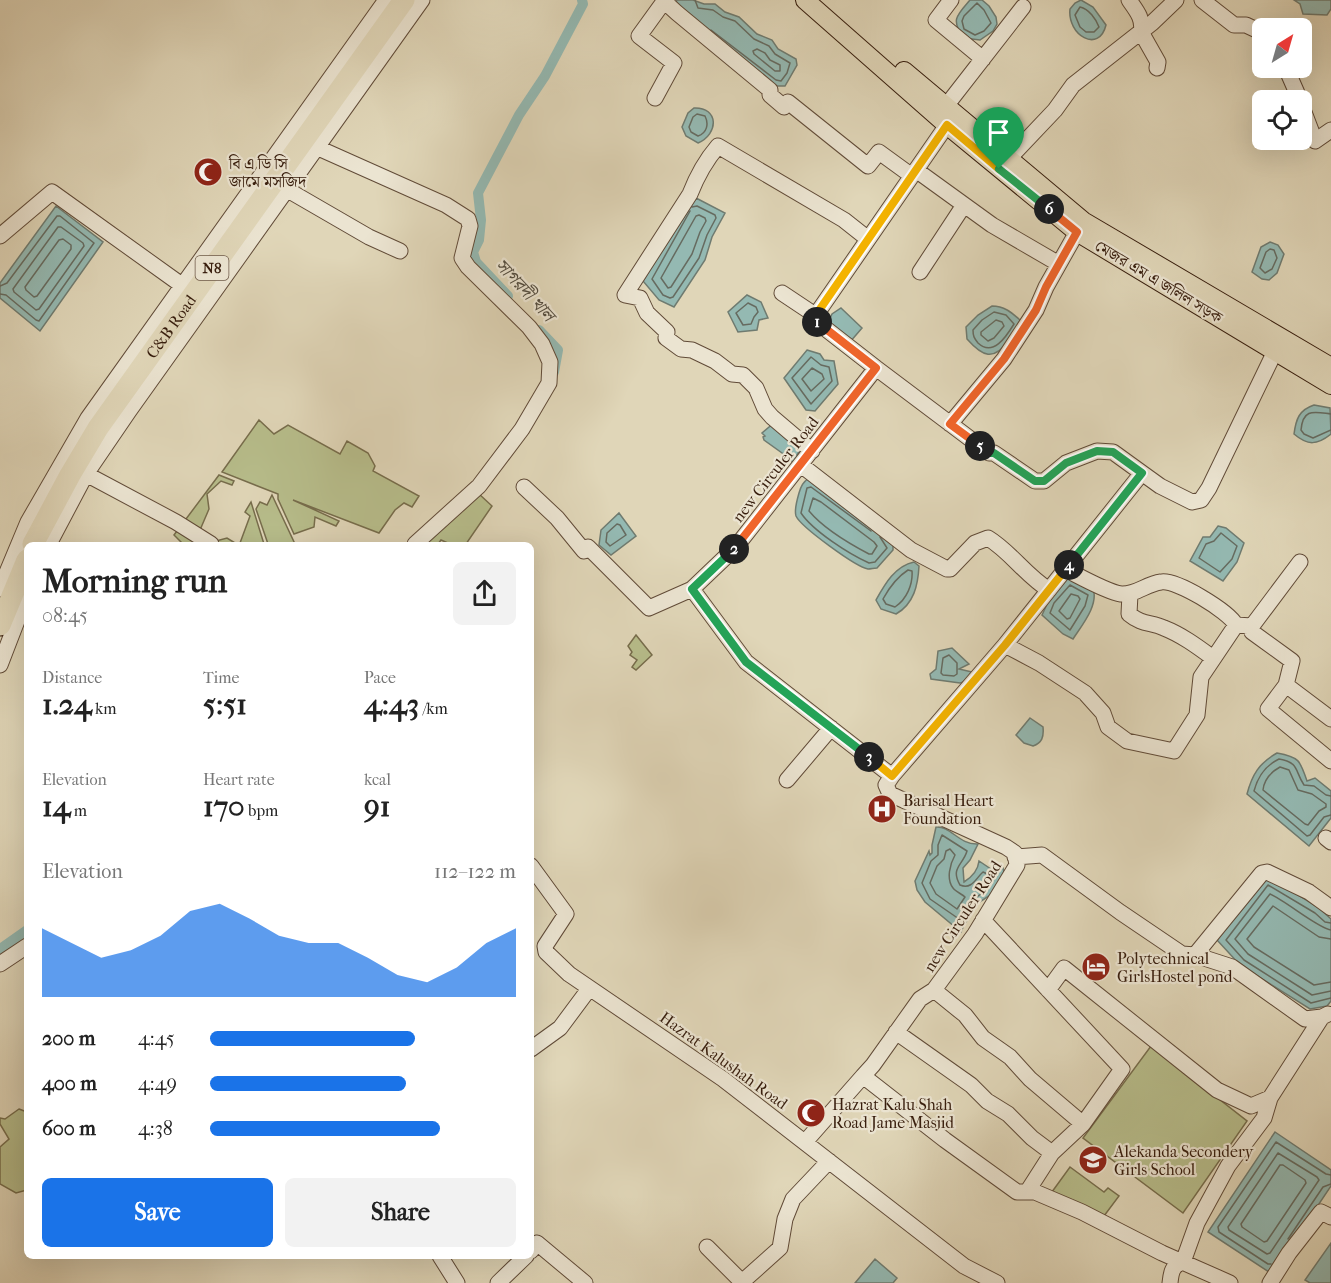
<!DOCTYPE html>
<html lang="en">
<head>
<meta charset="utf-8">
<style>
  :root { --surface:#fff; --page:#f2f2f2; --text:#222; --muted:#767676; --accent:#1a73e8 }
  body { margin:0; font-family:"IM FELL French Canon","Noto Serif Bengali",serif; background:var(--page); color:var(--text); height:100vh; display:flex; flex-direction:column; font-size:22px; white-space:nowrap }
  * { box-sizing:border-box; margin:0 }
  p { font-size:20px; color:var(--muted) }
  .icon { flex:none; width:33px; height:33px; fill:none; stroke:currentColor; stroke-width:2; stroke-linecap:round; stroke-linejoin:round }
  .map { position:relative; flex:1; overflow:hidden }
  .side { position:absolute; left:24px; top:542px; width:510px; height:717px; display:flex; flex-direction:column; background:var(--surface); border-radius:9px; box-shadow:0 6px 24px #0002 }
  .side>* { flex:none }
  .needle { width:39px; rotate:37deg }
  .tools { position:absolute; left:1252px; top:18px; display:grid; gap:12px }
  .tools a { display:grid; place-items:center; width:60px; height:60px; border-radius:9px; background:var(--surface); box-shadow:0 6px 24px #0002; font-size:30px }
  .pin { position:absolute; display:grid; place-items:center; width:51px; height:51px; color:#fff; margin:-62px -26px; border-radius:50% 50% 50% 0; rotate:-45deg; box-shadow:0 0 6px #0007 }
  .pin .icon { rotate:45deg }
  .km { position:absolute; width:30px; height:30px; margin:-15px; border-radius:50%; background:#222; color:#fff; font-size:16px; line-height:30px; text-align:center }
  .round { display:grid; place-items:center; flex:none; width:63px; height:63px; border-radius:9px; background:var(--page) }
  .head { display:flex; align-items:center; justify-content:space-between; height:102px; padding:0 18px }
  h1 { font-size:33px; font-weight:800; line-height:45px }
  .figures { display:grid; grid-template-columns:repeat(3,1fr); gap:9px; height:102px; padding:6px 18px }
  .figures div { display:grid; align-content:center }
  .figures b { font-size:30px; font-weight:800 }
  .figures small { font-size:16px; font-weight:400 }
  .figures p { font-size:16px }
  .chart { height:168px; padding:12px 18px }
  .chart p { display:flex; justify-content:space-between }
  .chart svg { width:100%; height:108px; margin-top:6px; fill:var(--accent); opacity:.7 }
  .primary-button { display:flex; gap:12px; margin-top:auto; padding:12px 18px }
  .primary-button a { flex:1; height:69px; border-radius:9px; background:var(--accent); color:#fff; font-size:24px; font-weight:800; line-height:69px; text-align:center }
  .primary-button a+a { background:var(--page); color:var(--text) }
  ul { padding:0 18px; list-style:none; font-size:20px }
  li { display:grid; grid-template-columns:96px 72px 1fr; align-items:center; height:45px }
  li i { height:15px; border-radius:8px; background:var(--accent) }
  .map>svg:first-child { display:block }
  .green { fill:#b7bd8b; stroke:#776d4c; stroke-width:1.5 }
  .water { fill:#94b9b2; stroke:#6f7b70; stroke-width:1.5 }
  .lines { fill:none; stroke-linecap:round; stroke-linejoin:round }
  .shore { stroke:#666b60; stroke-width:1.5 }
  .canal { stroke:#94b9b2; stroke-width:10 }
  .minor-casing { stroke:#614b38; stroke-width:17 }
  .major-casing { stroke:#371d0d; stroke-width:20 }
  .highway-casing { stroke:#371d0d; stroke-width:23 }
  .minor { stroke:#ebe4d1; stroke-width:15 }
  .major { stroke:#e0d6b8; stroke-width:18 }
  .highway { stroke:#e0d6b8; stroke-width:21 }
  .split-1-casing { stroke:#fff; stroke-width:12 }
  .split-2-casing { stroke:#fff; stroke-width:12 }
  .split-3-casing { stroke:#fff; stroke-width:12 }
  .split-4-casing { stroke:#fff; stroke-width:12 }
  .split-5-casing { stroke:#fff; stroke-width:12 }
  .split-6-casing { stroke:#fff; stroke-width:12 }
  .split-7-casing { stroke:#fff; stroke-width:12 }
  .split-1 { stroke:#f5b400; stroke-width:8 }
  .split-2 { stroke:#f0652b; stroke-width:8 }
  .split-3 { stroke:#22a559; stroke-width:8 }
  .split-4 { stroke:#f5b400; stroke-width:8 }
  .split-5 { stroke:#22a559; stroke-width:8 }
  .split-6 { stroke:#f0652b; stroke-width:8 }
  .split-7 { stroke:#22a559; stroke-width:8 }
  .labels { text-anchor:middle; stroke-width:4.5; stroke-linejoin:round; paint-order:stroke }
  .shield { fill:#ebe4d1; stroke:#6d5948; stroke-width:1.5 }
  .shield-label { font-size:15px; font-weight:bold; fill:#371d0d }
  .poi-label { font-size:16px; fill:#371d0d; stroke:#ebe4d1; text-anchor:start }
  .street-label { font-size:16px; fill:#371d0d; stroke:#ebe4d1 }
  .water-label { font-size:18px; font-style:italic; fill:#534c3f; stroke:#ebe4d1 }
</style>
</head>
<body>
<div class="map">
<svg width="1331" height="1283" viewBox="0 0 1331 1283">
  <rect width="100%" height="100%" fill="#e0d6b8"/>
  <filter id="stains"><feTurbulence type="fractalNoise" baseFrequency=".00333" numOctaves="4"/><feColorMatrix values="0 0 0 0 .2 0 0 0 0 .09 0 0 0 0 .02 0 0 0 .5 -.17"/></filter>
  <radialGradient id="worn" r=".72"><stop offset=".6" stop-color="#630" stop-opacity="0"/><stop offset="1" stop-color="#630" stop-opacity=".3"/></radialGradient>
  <!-- green -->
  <path class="green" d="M259,420l15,14 14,-9 52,29 7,-13 21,12 7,13 -2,5 46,25 -7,11 -8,-4 -9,7 -16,23 -86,-33 46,21 -3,5 -21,-9 -1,10 -20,7 -16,-35v-5l-56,-22z
    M219,475l15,6 -2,4 -11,-4 -14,13 2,15 -15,35h-11l-9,-9z
    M478,493l14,13 -26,38h-16l-9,-4 -3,4h-15z
    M272,495l23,49h-27l-12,-35 4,-7 7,3z
    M251,502l13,42h-59l22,-6 8,5h5l10,-27 -5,-4z
    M636,635l16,20 -16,15 -4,-3 5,-7 -7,-5 2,-3 -4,-6z
    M1151,1046l96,75 -64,92 -100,-75z
    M19,1109l8,3v78l-11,3 -16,-9v-37l9,-8 -9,-15v-6l5,1z
    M1070,1167l34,25 4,-4 11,8 -18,24 -52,-24z"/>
  <!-- water -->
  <path class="water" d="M677,0h16l11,4h11l10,8 14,5 18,17 15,6 6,9 18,10 1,6 -12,21h-11l-99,-81z
    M970,0h12l7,6 7,11 1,7 -4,7 -13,9 -16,-2c-14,-18 -7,-23 6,-38z
    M1081,0l12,7 13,18c-7,29 -39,10 -36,-16l5,-6z
    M1294,0h37v9l-4,6 -24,-1 -3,-10z
    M694,108c25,-1 25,26 4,35l-12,-7 -4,-9 6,-14z
    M696,198l29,15 -13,24 -7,23 -31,47 -15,-7 -16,-19 35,-59z
    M56,206l47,36 -63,89 -40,-33v-15z
    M1270,242l8,3 6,9 -7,19 -8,7 -7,-1 -10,-7 9,-25z
    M747,295l14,7 7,16 -9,2 -2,10 -19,2 -10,-20z
    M992,306c12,0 19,6 28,14 -1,9 -6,14 -11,21 -16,20 -26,16 -42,-2l-1,-12 12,-12z
    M841,308l21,20 -12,14 -23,-17 5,-11z
    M807,350l13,4 4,6 10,1 4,23 -23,27 -9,-1 -22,-32z
    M1314,405l16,3 1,26c-14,11 -23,12 -37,0 2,-15 5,-24 20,-29z
    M775,422l25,28 -3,5 3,5 -7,3 -4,-5 -25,-18 -1,-3 2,-1 -3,-3z
    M809,478l84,65v7l-16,18c-3,0 -6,1 -9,1 -12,-2 -67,-42 -72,-53 -2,-6 1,-16 3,-23 2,-7 4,-11 10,-15z
    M619,513l17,23 -25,19 -12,-10 2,-15z
    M1218,526l8,2 18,15 -7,19 -14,19 -33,-20 13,-24h7z
    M914,562l5,4c-1,19 -5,38 -23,48l-15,-5 -5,-9c9,-16 19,-34 38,-38z
    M1068,578l25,10c6,17 -11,37 -20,51l-10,-5 -21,-19 7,-15z
    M952,648l17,16 -10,5 13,3 -5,9 -7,2 -29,-4 -1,-5 6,-5 2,-18z
    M1030,718l13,9c1,10 -1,16 -10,19l-9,-3 -8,-8z
    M1277,753c22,4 23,7 30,28l8,-3 16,13v27l-22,28 -62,-52c5,-19 12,-31 30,-41z
    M936,827c15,-1 23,18 42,17l-8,16 -7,8 1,14c8,-5 14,-12 15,-21l12,8 12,-1 1,4 -12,22 -14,9 -14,22 -3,7 -36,-30 -8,-12 -2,-9 14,-30 1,4 2,-2v-8z
    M1264,879h9l46,29 12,11v82l-4,5 -17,3 -70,-44 -23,-25z
    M1275,1132l56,38v16l-59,88 -64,-42z
    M1331,1243v40h-21l-5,-3z
    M875,1259l22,19 -4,5h-38z"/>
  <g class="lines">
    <!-- shore -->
    <path class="shore" d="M695,0l3,8 15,2 10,7 12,4 19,18 15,7 6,8 15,9 -3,10 -6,8 -5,-1 -65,-50
      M977,3l7,7 7,13 -7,8 -9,4 -11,-6 -2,-8 2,-5z
      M1080,7c9,2 16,12 19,20l-5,5h-8l-6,-5 -5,-12z
      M757,49l8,4 5,7 10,5v6h-5l-21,-17 -1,-3z
      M697,114l8,2c4,8 2,17 -7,20l-7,-4 -2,-5 4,-10z
      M690,211l-38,68 11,16 7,3 3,-1 26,-39 8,-23 9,-17 -1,-3 -18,-9 -5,1
      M699,215l6,3 1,3 -6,11 -8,22 -21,33 -3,1 -7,-10 35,-62z
      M58,227h3l22,16 1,3 -45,63 -3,1 -22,-18 -1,-3z
      M63,239l8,6v4l-34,47 -3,1 -8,-7 -1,-3 34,-47z
      M1270,249l4,1 3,8 -5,11 -7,4 -5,-5 6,-16z
      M0,286l7,-3 50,-67h3l34,27 -55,78 -3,-1 -30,-25 -6,-1
      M748,303l8,4 2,5 -4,5 -3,7 -8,1 -7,-12z
      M994,312l12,3 8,9c-8,13 -21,33 -36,19 -4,-5 -5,-7 -5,-13l9,-10z
      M996,320l6,2 2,4 -10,12 -6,3 -7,-6v-3z
      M811,357l10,8 8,2 3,14 -21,23 -19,-26z
      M812,368l10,6 2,5 -13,12 -9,-12z
      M1331,414c-17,-2 -28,-6 -30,16l3,4 9,4 18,-8
      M813,498l8,4 53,40 3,4 -5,8h-3c-21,-11 -45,-25 -60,-43z
      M617,524l3,1 6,10 -16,11 -4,-4 1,-9z
      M871,531l-60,-44 -4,1 -6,25c12,18 48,41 68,50l6,-1 12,-14 -7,-11
      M1221,533l16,13 -5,13 -12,13 -21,-14 7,-14 8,-3z
      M908,570l4,1c1,13 -5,28 -17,36l-9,-3 -3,-5c6,-11 14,-22 25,-29z
      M1070,585l18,10 -3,11 -15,24 -20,-17 4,-10z
      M1071,594l7,2 2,3 -10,19 -3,1 -8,-8z
      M949,655l8,8v11l-3,2 -11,-1 -2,-2 2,-15z
      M1280,767l9,3 9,20 14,4 14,10v3l-7,4 -11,14 -3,-1 -42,-34c1,-10 8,-18 17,-23z
      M1331,796l-5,-1 -12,-9 -10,-1c-10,-15 -4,-22 -25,-26 -14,7 -21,17 -25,32l53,45 3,-1 14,-18 7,-2
      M942,835l25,16c-4,14 -17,17 -7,34 12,5 16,-7 23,-13l11,5 -6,12 -14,10 -15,20 -29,-20 -8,-16 9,-22 7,-6v-10z
      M950,849l5,6c-5,9 -9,24 -2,33 3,4 9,6 12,9l-8,12 -21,-15 -6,-11 7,-17 7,-7 2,-8z
      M1331,923l-6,-1 -10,-9 -47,-28 -42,55 18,20 67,43 20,-5
      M1331,930c-12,-1 -45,-29 -61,-36l-35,45 13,15 64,41 19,-4
      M1331,939l-12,-2 -46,-31 -26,33 7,8 60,38 17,-3
      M1278,1153l39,24 2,3 -49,73 -3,1 -38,-24 -1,-3z
      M1280,1165h3l22,15 1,3 -39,58 -3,1 -22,-15 -1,-3z
      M1288,1239l35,-52 8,-3
      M1271,1264h-3l-49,-32 -1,-5 58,-85 50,32 5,1"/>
    <!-- canal -->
    <path class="canal" d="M508,296l-32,-34 -3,-10 6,-12 2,-20 -3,-27 41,-78 26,-39 38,-72 -1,-4
      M539,330l19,20 -4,22
      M0,949l27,-19"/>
    <!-- minor casing -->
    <g class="minor-casing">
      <path id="minor" d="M667,0l-1,3 11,10 93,77v5l14,12 4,-5 80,64 11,-14 33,24
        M951,0l-15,20 47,39
        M1129,0c7,10 15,19 12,32l17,30 -1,6
        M1202,0l32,25h12l17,8
        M1286,68l14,32
        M655,98l19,-35 -35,-27 26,-36
        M946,106l77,-99
        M1302,107l13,34 16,-11
        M947,125l-127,184 -3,13 59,46 -141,180 -43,41 54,73 146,114 -6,9 4,9 116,53 9,6 2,12 -42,69 -41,56 -14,9 -47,66 -10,11 82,64 72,52h18l47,20 80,41 68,30
        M316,147l130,58 22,14 2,7 -8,32 6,9 61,60 13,17 8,18 -1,21 -27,46 -43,57 -64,58
        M1001,167l54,-57 18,-25 79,-62 24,-23
        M916,170l76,55 67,39
        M286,189l83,48 31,14
        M0,236l52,-44 131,94
        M920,272l44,-67
        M782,293l36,24
        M876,368l113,85h5l41,28h9l22,-18 31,-12 16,1 29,21
        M950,424l54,-65 32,-49 10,-23 31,-55
        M812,451l-40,-34 -7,-8 -9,-21 -13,-13 -11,-1 -17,-13 -23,-11 -11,-1 -15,-11 1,-6 -20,-19 -7,-15 -15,-3 65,-101c7,-18 16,-34 28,-48l126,74 24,19
        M801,465l110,85 36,19h3l25,-26 13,-5c23,14 37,37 61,52
        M86,474l90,48 35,22
        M524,487l33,31 27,33 4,-4 61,61 43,-19
        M49,544l37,-70 43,-63 293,-411
        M1065,569c14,7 42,23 56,25 15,1 25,-10 40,-12 15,-3 67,29 75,43l16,1v6l40,29 -6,24 45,34
        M0,589l28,-67 60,-104 298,-418
        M1130,594l-1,20c13,11 22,8 35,14 18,7 34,19 49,30
        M1252,626l48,-64
        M1005,645l34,18 46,30 18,20 5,14 19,14 47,10 23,-36 4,-38 35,-52
        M0,665l27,-70
        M1286,685l-18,24 63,52
        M892,776l113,-131 137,-172 18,13 32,16 9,-2 8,-12 70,-145
        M787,780l44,-52
        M1326,838l5,4
        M1015,857l27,-2 78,57 62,42 13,1 37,12 73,52 17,-2
        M531,866l35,48 -21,32 1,6 23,22 154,105 241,187 33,17
        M983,920l139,149 -39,55 -31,29
        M1195,955l67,-82 5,-1 42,20 22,16
        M0,964l27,-18
        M934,990l31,25 18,23 27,19 20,22 53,45
        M1048,990l16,-22 153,122 34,16 19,-8
        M896,1032l75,53 16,16 21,13 24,24 20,15 -25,39
        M531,1049l29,-21 29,-39
        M805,1142l58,-66
        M707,1247l35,35 38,-34 5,-29 8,-20 36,-38
        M531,1251l6,-8 48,40
        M440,1256l17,27
        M498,1283l28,-27
        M1170,1283c1,-10 2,-18 13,-21l14,-39 31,-57 36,-48 6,-20 52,-81 6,-3
        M1270,1283l19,-30 32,-41 10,5"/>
    </g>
    <!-- major casing -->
    <g class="major-casing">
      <path id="major" d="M805,0l142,125 130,107 254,153
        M904,71l179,150 248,146"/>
    </g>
    <!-- highway casing -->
    <g class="highway-casing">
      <g id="highway">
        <path id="s1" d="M33,544l37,-69 28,-47 306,-428"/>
        <path d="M0,625l27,-65"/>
      </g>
    </g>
    <!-- minor -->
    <use href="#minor" class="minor"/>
    <!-- major -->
    <use href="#major" class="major"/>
    <!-- highway -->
    <use href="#highway" class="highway"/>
  </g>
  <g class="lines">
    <!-- split-1 casing -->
    <g class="split-1-casing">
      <path id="split-1" d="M817,322l3,-13 127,-184 52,44"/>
    </g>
    <!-- split-2 casing -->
    <g class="split-2-casing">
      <path id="split-2" d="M734,549l142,-181 -59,-46"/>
    </g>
    <!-- split-3 casing -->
    <g class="split-3-casing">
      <path id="split-3" d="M734,549l-42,40 54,73 123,95"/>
    </g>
    <!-- split-4 casing -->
    <g class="split-4-casing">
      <path id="split-4" d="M869,757l23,19 113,-131 64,-80"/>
    </g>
    <!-- split-5 casing -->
    <g class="split-5-casing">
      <path id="split-5" d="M980,446l9,7h5l41,28h9l22,-18 31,-12 16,1 29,21 -73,92"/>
    </g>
    <!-- split-6 casing -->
    <g class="split-6-casing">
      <path id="split-6" d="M980,446l-30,-22 54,-65 32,-49 10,-23 31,-55 -28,-23"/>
    </g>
    <!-- split-7 casing -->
    <g class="split-7-casing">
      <path id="split-7" d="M999,169l50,40"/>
    </g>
    <!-- split-1 -->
    <use href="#split-1" class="split-1"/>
    <!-- split-2 -->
    <use href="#split-2" class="split-2"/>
    <!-- split-3 -->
    <use href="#split-3" class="split-3"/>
    <!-- split-4 -->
    <use href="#split-4" class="split-4"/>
    <!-- split-5 -->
    <use href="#split-5" class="split-5"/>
    <!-- split-6 -->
    <use href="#split-6" class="split-6"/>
    <!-- split-7 -->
    <use href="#split-7" class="split-7"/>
  </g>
  <!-- icons -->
  <defs>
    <g id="mosque-disc" transform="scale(1.5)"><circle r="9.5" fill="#8f2418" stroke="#ebe4d1"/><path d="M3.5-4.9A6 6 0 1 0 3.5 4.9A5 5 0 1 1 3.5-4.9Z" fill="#fff"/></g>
    <g id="hospital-disc" transform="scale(1.5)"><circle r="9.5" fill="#8f2418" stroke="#ebe4d1"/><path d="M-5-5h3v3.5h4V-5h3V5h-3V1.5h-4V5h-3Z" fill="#fff"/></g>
    <g id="hotel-disc" transform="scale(1.5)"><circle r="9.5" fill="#8f2418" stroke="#ebe4d1"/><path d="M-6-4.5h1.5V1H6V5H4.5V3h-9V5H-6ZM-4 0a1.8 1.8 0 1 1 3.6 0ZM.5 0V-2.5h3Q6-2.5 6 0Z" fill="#fff"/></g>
    <g id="school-disc" transform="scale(1.5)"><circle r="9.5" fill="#8f2418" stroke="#ebe4d1"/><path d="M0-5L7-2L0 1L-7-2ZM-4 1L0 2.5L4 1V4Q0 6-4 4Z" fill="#fff"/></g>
  </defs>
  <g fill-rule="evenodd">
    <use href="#mosque-disc" x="208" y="172"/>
    <use href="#hospital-disc" x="882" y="809"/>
    <use href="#hotel-disc" x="1096" y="967"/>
    <use href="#mosque-disc" x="811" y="1113"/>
    <use href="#school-disc" x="1093" y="1160"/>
  </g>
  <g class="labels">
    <!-- shield labels -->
    <rect class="shield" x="195.5" y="256" width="33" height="24" rx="4.5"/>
    <g class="shield-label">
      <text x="212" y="273">N8</text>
    </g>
    <!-- poi labels -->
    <g class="poi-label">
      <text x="229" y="169">বি এ ডি সি<tspan x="229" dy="18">জামে মসজিদ</tspan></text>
      <text x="903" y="806">Barisal Heart<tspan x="903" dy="18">Foundation</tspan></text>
      <text x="1117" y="964">Polytechnical<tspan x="1117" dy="18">GirlsHostel pond</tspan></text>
      <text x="832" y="1110">Hazrat Kalu Shah<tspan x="832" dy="18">Road Jame Masjid</tspan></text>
      <text x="1114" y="1157">Alekanda Secondery<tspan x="1114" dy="18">Girls School</tspan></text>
    </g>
    <!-- street labels -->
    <g class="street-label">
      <text transform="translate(1159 281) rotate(31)" y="6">মেজর এম এ জলিল সড়ক</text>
      <text dy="6" stroke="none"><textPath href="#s1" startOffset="258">C&amp;B Road</textPath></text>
      <text transform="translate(775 469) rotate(-52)" y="6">new Circuler Road</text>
      <text transform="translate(962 916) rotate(-57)" y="6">new Circuler Road</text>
      <text transform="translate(724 1060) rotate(36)" y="6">Hazrat Kalushah Road</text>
    </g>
    <!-- water labels -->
    <g class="water-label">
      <text transform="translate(525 290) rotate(47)" y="6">সাগরদী খাল</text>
    </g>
  </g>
  <rect width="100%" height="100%" filter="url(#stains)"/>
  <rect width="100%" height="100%" fill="url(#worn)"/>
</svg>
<div class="tools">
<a><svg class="needle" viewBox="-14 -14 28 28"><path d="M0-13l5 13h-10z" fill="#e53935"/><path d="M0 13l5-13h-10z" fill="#767676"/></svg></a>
<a><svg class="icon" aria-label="locate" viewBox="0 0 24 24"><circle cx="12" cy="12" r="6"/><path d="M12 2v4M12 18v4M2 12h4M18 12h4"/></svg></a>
</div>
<div class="pin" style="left:999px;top:169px;background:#1e9e55"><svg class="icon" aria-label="arrive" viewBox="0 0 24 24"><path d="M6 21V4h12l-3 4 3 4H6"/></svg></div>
<b class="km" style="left:817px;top:322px">1</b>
<b class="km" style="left:734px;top:549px">2</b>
<b class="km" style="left:869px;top:757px">3</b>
<b class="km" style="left:1069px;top:565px">4</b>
<b class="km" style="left:980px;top:446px">5</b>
<b class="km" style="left:1049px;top:209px">6</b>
<section class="side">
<div class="head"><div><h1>Morning run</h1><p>08:45</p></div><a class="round"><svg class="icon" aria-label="share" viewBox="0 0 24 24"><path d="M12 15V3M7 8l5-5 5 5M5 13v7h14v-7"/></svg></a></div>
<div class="figures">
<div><p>Distance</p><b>1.24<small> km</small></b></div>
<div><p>Time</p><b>5:51</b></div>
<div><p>Pace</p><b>4:43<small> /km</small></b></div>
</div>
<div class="figures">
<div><p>Elevation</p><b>14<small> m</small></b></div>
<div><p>Heart rate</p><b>170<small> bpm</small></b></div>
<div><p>kcal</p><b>91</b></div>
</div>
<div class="chart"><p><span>Elevation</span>112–122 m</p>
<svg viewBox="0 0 160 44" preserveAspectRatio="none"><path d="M0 44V16L10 22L20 28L30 25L40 19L50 9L60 6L70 12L80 19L90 22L100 22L110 28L120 35L130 38L140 32L150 22L160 16V44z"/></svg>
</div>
<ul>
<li><b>200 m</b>4:45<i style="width:67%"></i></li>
<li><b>400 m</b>4:49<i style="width:64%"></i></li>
<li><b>600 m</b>4:38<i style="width:75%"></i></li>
</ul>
<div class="primary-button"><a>Save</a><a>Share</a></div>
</section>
</div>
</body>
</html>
